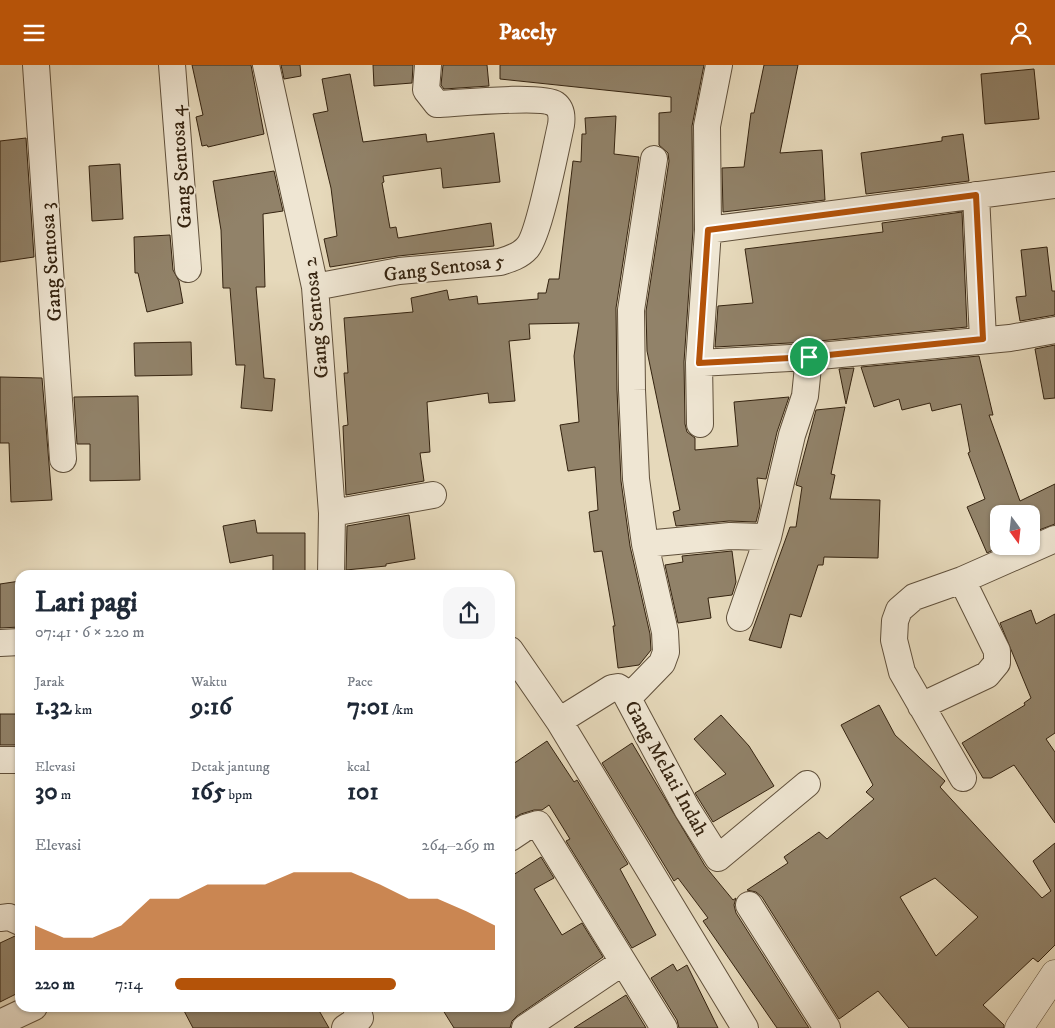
<!DOCTYPE html>
<html lang="id">
<head>
<meta charset="utf-8">
<style>
  :root { --surface:#fff; --page:#f6f6f7; --text:#1f2937; --muted:#747a83; --accent:#b45309 }
  body { margin:0; font-family:"IM FELL DW Pica",serif; background:var(--page); color:var(--text); height:100vh; display:flex; flex-direction:column; font-size:19px; white-space:nowrap }
  * { box-sizing:border-box; margin:0 }
  p { font-size:16px; color:var(--muted) }
  .icon { flex:none; width:28px; height:28px; fill:none; stroke:currentColor; stroke-width:2; stroke-linecap:round; stroke-linejoin:round }
  .map { position:relative; flex:1; overflow:hidden }
  .drawer { position:absolute; left:15px; top:505px; width:500px; height:442px; display:flex; flex-direction:column; background:var(--surface); border-radius:15px; box-shadow:0 1px 4px #0004 }
  .drawer>* { flex:none }
  .needle { width:32px; rotate:165deg }
  .buttons { position:absolute; left:990px; top:440px; display:grid; gap:10px }
  .buttons a { display:grid; place-items:center; width:50px; height:50px; border-radius:10px; background:var(--surface); box-shadow:0 1px 4px #0004; font-size:25px }
  .pin { position:absolute; display:grid; place-items:center; width:42px; height:42px; color:#fff; margin:-21px; border:2px solid #fff; border-radius:50%; box-shadow:0 1px 5px #0007 }
  .round { display:grid; place-items:center; flex:none; width:52px; height:52px; border-radius:15px; background:var(--page) }
  .headline { display:flex; align-items:center; justify-content:space-between; height:85px; padding:0 20px }
  h1 { font-size:28px; font-weight:700; line-height:38px }
  .figures { display:grid; grid-template-columns:repeat(3,1fr); gap:8px; height:85px; padding:5px 20px }
  .figures div { display:grid; align-content:center }
  .figures b { font-size:25px; font-weight:700 }
  .figures small { font-size:14px; font-weight:400 }
  .figures p { font-size:14px }
  .chart { height:140px; padding:10px 20px }
  .chart p { display:flex; justify-content:space-between }
  .chart svg { width:100%; height:90px; margin-top:5px; fill:var(--accent); opacity:.7 }
  ul { padding:0 20px; list-style:none; font-size:16px }
  li { display:grid; grid-template-columns:80px 60px 1fr; align-items:center; height:38px }
  li i { height:12px; border-radius:6px; background:var(--accent) }
  header { display:flex; justify-content:space-between; align-items:center; height:65px; padding:0 20px; background:var(--accent); color:#fff; font-size:22px; font-weight:700 }
  .map>svg:first-child { display:block }
  .building { fill:#918269; stroke:#342310; fill-rule:evenodd }
  .lines { fill:none; stroke-linecap:round; stroke-linejoin:round }
  .minor-casing { stroke:#60503b; stroke-width:28 }
  .tertiary-casing { stroke:#60503b; stroke-width:29 }
  .minor { stroke:#efe6d3; stroke-width:26 }
  .tertiary { stroke:#efe6d3; stroke-width:28 }
  .route-casing { stroke:#fff; stroke-width:10 }
  .route { stroke:#b45309; stroke-width:6 }
  .labels { text-anchor:middle; stroke-width:4; stroke-linejoin:round; paint-order:stroke }
  .street-label { font-size:20px; fill:#342310; stroke:#efe6d3 }
</style>
</head>
<body>
<header><svg class="icon" aria-label="menu" viewBox="0 0 24 24"><path d="M4 6h16M4 12h16M4 18h16"/></svg>Pacely<svg class="icon" aria-label="person" viewBox="0 0 24 24"><circle cx="12" cy="8" r="4"/><path d="M4 21q1-7 8-7t8 7"/></svg></header>
<div class="map">
<svg width="1055" height="963" viewBox="0 0 1055 963">
  <rect width="100%" height="100%" fill="#e6d9bb"/>
  <filter id="stains"><feTurbulence type="fractalNoise" baseFrequency=".004" numOctaves="4"/><feColorMatrix values="0 0 0 0 .2 0 0 0 0 .09 0 0 0 0 .02 0 0 0 .5 -.17"/></filter>
  <radialGradient id="worn" r=".72"><stop offset=".6" stop-color="#630" stop-opacity="0"/><stop offset="1" stop-color="#630" stop-opacity=".3"/></radialGradient>
  <!-- building -->
  <path class="building" d="M192,0h59l13,69 -56,13 -1,-2 -5,1 -6,-29 7,-2z
    M281,0h19l1,11 -17,3z
    M373,0h40l-1,18 -38,3z
    M443,0h44l2,21 -45,3 -3,-4z
    M500,0h204l-12,61 1,104 -9,132 1,62 2,8 8,6v12l43,-4 -4,-44 55,-5 -12,35 -11,47 -9,-1 3,28 -4,16 -27,-1 -53,5 -3,-14 7,-2 -33,-159 -1,-40 23,-150 -1,-8 -9,-8v-32l12,-1v-15l-171,-18z
    M764,0h34l-18,88 42,-3 3,50 -102,12 -1,-44 22,-1 7,-54h3z
    M1034,4l5,50 -54,5 -4,-50z
    M350,9l13,68 63,-8 1,8 67,-9 6,49 -57,6 -2,-20 -58,8 1,6 -2,1 8,45 6,-1 2,11 93,-15 3,23 -96,10 -68,11 -6,-28 13,-3 -6,-48 -18,-74 15,-3 -6,-32z
    M616,51l-2,38 25,3 -23,151 1,82 4,91 9,65 20,88 1,16 -12,15 -21,3 -5,-42h2l-13,-75 -8,1 -5,-40 9,-2 -3,-43 -27,4 -8,-46 19,-3 -5,-66 5,-33 -50,1 1,15 -21,2 6,60 -26,2 -1,-10 -61,9 3,50 -10,1 4,28 -78,14 -3,-69 5,-1 -4,-52h4l-4,-55 69,-6 -2,-14 36,-8 2,10 28,-4 1,8 60,-5v-6h8l3,-14h10l14,-118 8,1 1,-28h4l-1,-16z
    M963,69l6,47 -103,13 -5,-41 81,-12v-4z
    M26,73l8,119 -34,5v-121z
    M120,99l3,55 -31,2 -3,-55z
    M274,106l9,40 -20,3 2,73h-9l8,91 11,1 -3,32 -31,-3 4,-43h-9l-6,-77h-7l-2,-58 -8,-49z
    M962,147l5,115 -159,15 -93,5 3,-41 35,-3 -8,-54 138,-17 -1,-9z
    M170,170l3,35 6,11 4,22 -36,9 -9,-39h-3l-1,-36z
    M1047,182l5,44h3v24l-35,6 -4,-24 10,-1 -5,-46z
    M191,277l1,33 -57,1 -1,-33z
    M1055,280v53l-11,1 -9,-50z
    M979,291l14,59h-4l31,86 35,-17v40l-24,9v-19h-32v32h2l-14,7 -20,-46 18,-8 -17,-46 2,-1 -9,-48 -29,7 -2,-8 -28,7 -3,-11 -25,8 -13,-40z
    M854,303l-8,36 -7,-35z
    M0,312l42,1 10,122 -41,2 -2,-59h-9z
    M138,331l2,84 -50,1v-37h-13l-3,-47z
    M845,342l-14,67 4,1 -5,24 50,1 -2,58 -54,-1 -1,8h-5l-17,52 -11,-3 -9,34 -32,-8 41,-113h6l6,-40 -6,-2 20,-75z
    M409,450l6,44 -29,5v2l-40,4 1,-44z
    M255,455l2,13h48v42h-32v-20l-43,8 -7,-37z
    M732,486l4,31 -4,13 -24,3 3,20 -33,5 -13,-58 18,-3 -1,-6z
    M20,516v46l-20,1v-44z
    M1031,545l5,14 19,-10v119l-9,6 9,13v71l-41,-58 -23,13h-8l-21,-35 63,-38 -1,-2 7,-5 -31,-75z
    M879,640l16,30 50,46 -5,6 102,111 9,-7 -18,-30 22,-18v102l-17,17 -5,-4 -50,47 21,20v3h-95l-31,-37 -39,28 -77,-122 -6,-5 -9,-2 41,-27 -4,-6 35,-25 8,7 47,-40 -8,-7 7,-7 -32,-60zM935,813l43,39 -42,39 -36,-59z
    M0,649h20v31h-20z
    M721,650l28,31 25,40 -61,36 -18,-29 31,-19 -32,-35z
    M547,676l27,41 3,-2 51,84 -8,5 36,66 -24,13 -66,-107 4,-2 -21,-34 -7,5h-8l-13,4 -11,6v-54z
    M632,678l73,123 28,34 3,-2 -2,7 2,8 73,115h-32l-74,-107 5,-3 -30,-40 -4,3 -72,-118z
    M541,792l13,21 -20,11 28,46 20,-12 21,34 -86,59 -5,5 -2,7h-56l-13,-21h69v-130z
    M15,871l5,1v55l-20,10v-59z
    M673,899l4,7 10,-6 31,63h-39l-2,-8 -26,-42z
    M626,930l20,33h-72z
    M182,942h135l12,21h-136z"/>
  <g class="lines">
    <!-- minor casing -->
    <g class="minor-casing">
      <path id="minor" d="M36,0l27,394
        M172,0l16,204
        M266,0l49,222 17,226 -1,62
        M976,130l7,144
        M708,165l347,-45
        M315,222l84,-16 101,-9c10,-3 20,-6 27,-14 12,-12 29,-101 34,-123 1,-7 1,-16 -6,-21 -13,-9 -97,-1 -118,0l-11,-14 2,-25
        M699,298l110,-6 201,-19 45,-8
        M700,359l-1,-61 9,-133 -1,-104 12,-61
        M332,448l101,-18
        M645,479l85,-8 38,1
        M740,553l28,-81 24,-102 13,-39 4,-39
        M0,578l20,-1
        M510,585l49,71 186,307
        M629,632l33,-34 4,-11 -1,-20 -20,-88 -9,-65 -4,-89 -1,-80 23,-151
        M921,641l66,-31 10,-12v-12l-35,-71
        M559,656l53,-33 6,-1 6,4 63,118 31,49 89,-74
        M0,695h20
        M963,713l-61,-106 -8,-32 1,-19 4,-11 15,-13 48,-17 93,-41
        M510,773l15,-10 13,-4 126,204
        M749,840l78,123
        M0,853l9,-1 11,5
        M0,958l34,-16
        M345,963l15,-10 -4,-11
        M525,963l98,-66"/>
    </g>
    <!-- tertiary casing -->
    <g class="tertiary-casing">
      <path id="tertiary" d="M1019,963l36,-54"/>
    </g>
    <!-- minor -->
    <use href="#minor" class="minor"/>
    <!-- tertiary -->
    <use href="#tertiary" class="tertiary"/>
  </g>
  <g class="lines">
    <!-- route casing -->
    <g class="route-casing">
      <path id="route" d="M976,130l7,144 -174,18 -110,6 9,-133z"/>
    </g>
    <!-- route -->
    <use href="#route" class="route"/>
  </g>
  <g class="labels">
    <!-- street labels -->
    <g class="street-label">
      <text transform="translate(180 102) rotate(-94)" y="7">Gang Sentosa 4</text>
      <text transform="translate(50 197) rotate(-94)" y="7">Gang Sentosa 3</text>
      <text transform="translate(444 202) rotate(-7)" y="7">Gang Sentosa 5</text>
      <text transform="translate(315 253) rotate(-96)" y="7">Gang Sentosa 2</text>
      <text transform="translate(667 703) rotate(61)" y="7">Gang Melati Indah</text>
    </g>
  </g>
  <rect width="100%" height="100%" filter="url(#stains)"/>
  <rect width="100%" height="100%" fill="url(#worn)"/>
</svg>
<div class="buttons">
<a><svg class="needle" viewBox="-14 -14 28 28"><path d="M0-13l5 13h-10z" fill="#e53935"/><path d="M0 13l5-13h-10z" fill="#747a83"/></svg></a>
</div>
<div class="pin" style="left:809px;top:292px;background:#1e9e55"><svg class="icon" aria-label="arrive" viewBox="0 0 24 24"><path d="M6 21V4h12l-3 4 3 4H6"/></svg></div>
<section class="drawer">
<div class="headline"><div><h1>Lari pagi</h1><p>07:41 · 6 × 220 m</p></div><a class="round"><svg class="icon" aria-label="share" viewBox="0 0 24 24"><path d="M12 15V3M7 8l5-5 5 5M5 13v7h14v-7"/></svg></a></div>
<div class="figures">
<div><p>Jarak</p><b>1.32<small> km</small></b></div>
<div><p>Waktu</p><b>9:16</b></div>
<div><p>Pace</p><b>7:01<small> /km</small></b></div>
</div>
<div class="figures">
<div><p>Elevasi</p><b>30<small> m</small></b></div>
<div><p>Detak jantung</p><b>165<small> bpm</small></b></div>
<div><p>kcal</p><b>101</b></div>
</div>
<div class="chart"><p><span>Elevasi</span>264–269 m</p>
<svg viewBox="0 0 160 44" preserveAspectRatio="none"><path d="M0 44V32L10 38L20 38L30 32L40 19L50 19L60 12L70 12L80 12L90 6L100 6L110 6L120 12L130 19L140 19L150 25L160 32V44z"/></svg>
</div>
<ul>
<li><b>220 m</b>7:14<i style="width:69%"></i></li>
</ul>
</section>
</div>
</body>
</html>
